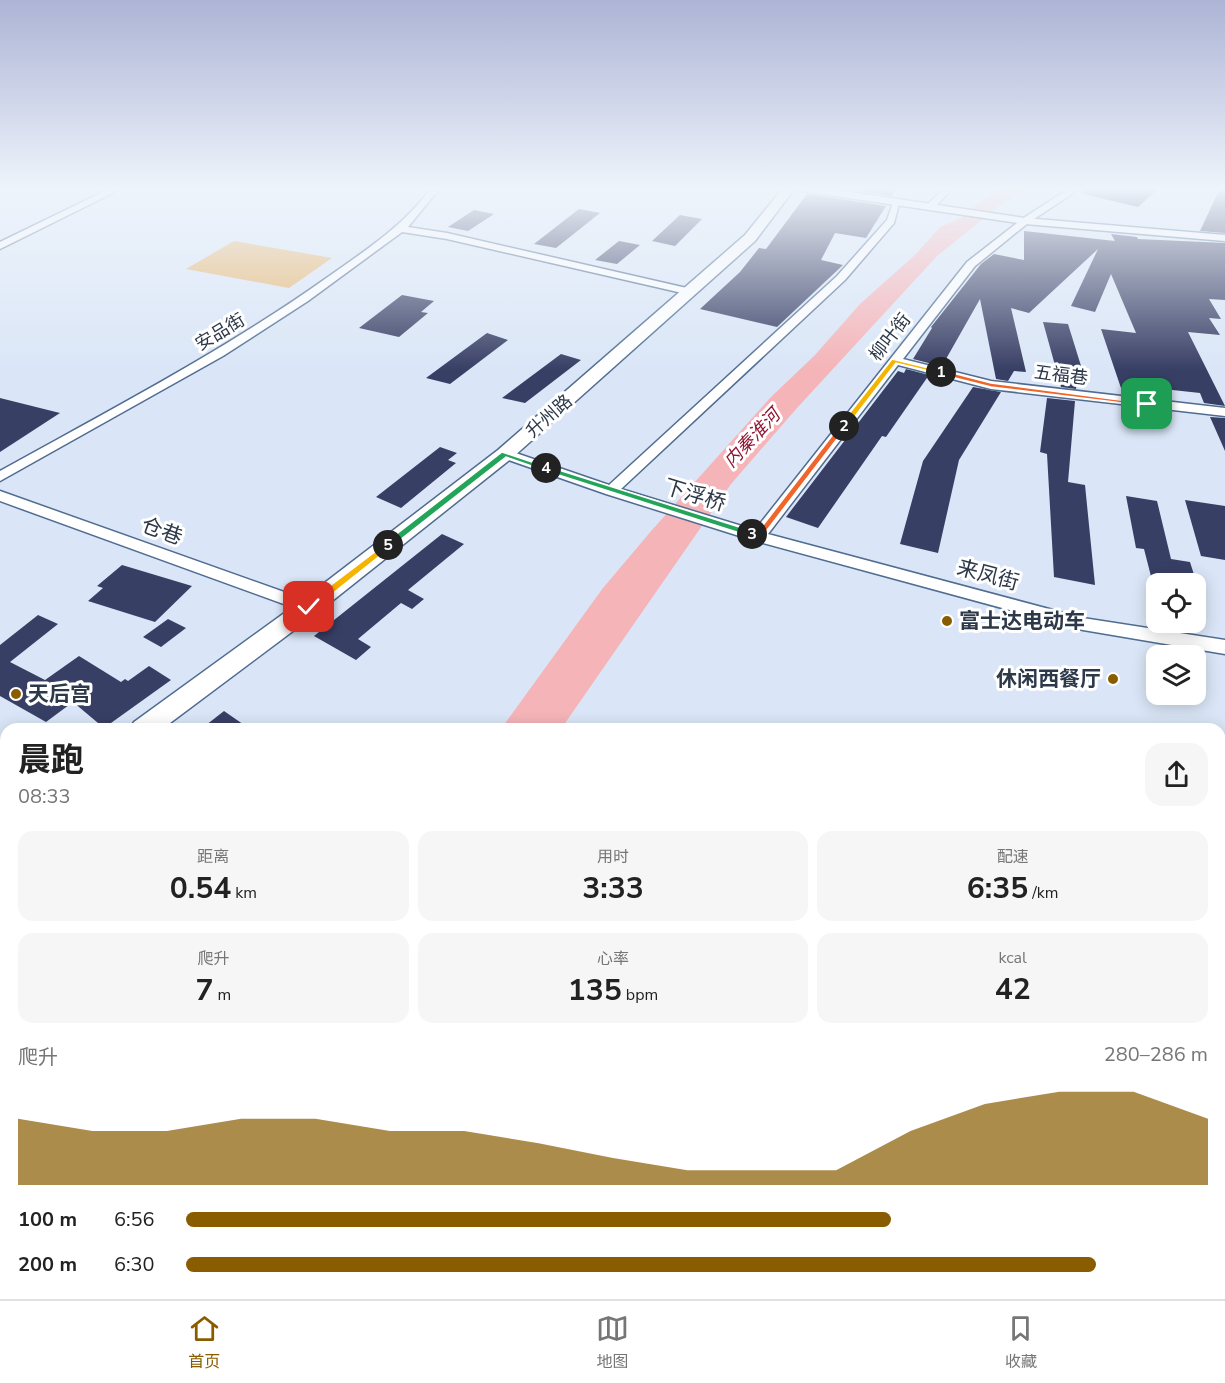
<!DOCTYPE html>
<html lang="zh">
<head>
<meta charset="utf-8">
<style>
  :root { --surface:#fff; --page:#f6f6f6; --text:#222; --muted:#767676; --line:#e0e0e0; --accent:#8a5c00 }
  body { margin:0; font-family:"Nunito Sans","Noto Sans SC",sans-serif; background:var(--page); color:var(--text); height:100vh; display:flex; flex-direction:column; font-size:22px; white-space:nowrap }
  * { box-sizing:border-box; margin:0 }
  p { font-size:20px; color:var(--muted) }
  .icon { flex:none; width:33px; height:33px; fill:none; stroke:currentColor; stroke-width:2; stroke-linecap:round; stroke-linejoin:round }
  .map { position:relative; flex:1; overflow:hidden }
  .side { position:absolute; left:0px; top:723px; width:1226px; height:576px; display:flex; flex-direction:column; background:var(--surface); border-radius:18px 18px 0 0; box-shadow:0 3px 15px #0003 }
  .side>* { flex:none }
  .buttons { position:absolute; left:1146px; top:573px; display:grid; gap:12px }
  .buttons a { display:grid; place-items:center; width:60px; height:60px; border-radius:12px; background:var(--surface); box-shadow:0 3px 15px #0003; font-size:30px }
  .pin { position:absolute; display:grid; place-items:center; width:51px; height:51px; color:#fff; margin:-26px; border-radius:12px; box-shadow:0 3px 9px #0006 }
  .km { position:absolute; width:30px; height:30px; margin:-15px; border-radius:50%; background:#222; color:#fff; font-size:16px; line-height:30px; text-align:center }
  .round { display:grid; place-items:center; flex:none; width:63px; height:63px; border-radius:18px; background:var(--page) }
  .headline { display:flex; align-items:center; justify-content:space-between; height:102px; padding:0 18px }
  h1 { font-size:33px; font-weight:700; line-height:45px }
  .stats { display:grid; grid-template-columns:repeat(3,1fr); gap:9px; height:102px; padding:6px 18px }
  .stats div { display:grid; align-content:center; border-radius:15px; background:var(--page); text-align:center }
  .stats b { font-size:30px; font-weight:700 }
  .stats small { font-size:16px; font-weight:400 }
  .stats p { font-size:16px }
  .chart { height:168px; padding:12px 18px }
  .chart p { display:flex; justify-content:space-between }
  .chart svg { width:100%; height:108px; margin-top:6px; fill:var(--accent); opacity:.7 }
  ul { padding:0 18px; list-style:none; font-size:20px }
  li { display:grid; grid-template-columns:96px 72px 1fr; align-items:center; height:45px }
  li i { height:15px; border-radius:8px; background:var(--accent) }
  .tab-bar { display:flex; justify-content:space-around; align-items:center; height:84px; border-top:2px solid var(--line); background:var(--surface); font-size:16px; color:var(--muted) }
  .tab-bar a { display:grid; justify-items:center; gap:3px }
  .tab-bar .active { color:var(--accent) }
  .map>svg:first-child { display:block }
  .green { fill:#e7b56e }
  .water { fill:#f5b4b8 }
  .building { fill:#383f65 }
  .lines { fill:none; stroke-linecap:round; stroke-linejoin:round }
  .service-casing { stroke:#506c90; stroke-width:3 }
  .pedestrian-casing { stroke:#506c90; stroke-width:2 }
  .minor-casing { stroke:#506c90; stroke-width:3 }
  .tertiary-casing { stroke:#506c90; stroke-width:3 }
  .secondary-casing { stroke:#506c90; stroke-width:3 }
  .service { fill:#fff; fill-rule:evenodd }
  .pedestrian { fill:#fff; fill-rule:evenodd }
  .minor { fill:#fff; fill-rule:evenodd }
  .tertiary { fill:#fff; fill-rule:evenodd }
  .secondary { fill:#fff; fill-rule:evenodd }
  .split-1 { fill:#f0652b; stroke:#fff; stroke-width:1.5 }
  .split-2 { fill:#f5b400; stroke:#fff; stroke-width:1.5 }
  .split-3 { fill:#f0652b; stroke:#fff; stroke-width:1.5 }
  .split-4 { fill:#22a559; stroke:#fff; stroke-width:1.5 }
  .split-5 { fill:#22a559; stroke:#fff; stroke-width:1.5 }
  .split-6 { fill:#f5b400; stroke:#fff; stroke-width:1.5 }
  .poi-dot { fill:#8a5c00; stroke:#fff; stroke-width:2 }
  .labels { text-anchor:middle; stroke-width:6; stroke-linejoin:round; paint-order:stroke }
  .far-street-label { font-size:18px; fill:#2d3949; stroke:#fff }
  .far-water-label { font-size:18px; font-style:italic; fill:#901532; stroke:#fff }
  .street-label { font-size:21px; fill:#2d3949; stroke:#fff }
  .poi-label { font-size:21px; font-weight:bold; fill:#2d3949; stroke:#fff; text-anchor:start }
</style>
</head>
<body>
<div class="map">
<svg width="1225" height="1299" viewBox="0 0 1225 1299">
  <rect width="100%" height="100%" fill="#dae6f7"/>
  <!-- green -->
  <path class="green" d="M234,241l98,17 -43,30 -103,-19z"/>
  <!-- water -->
  <path class="water" d="M1000,188h29l-30,18 -62,50 -140,152 -66,76 -170,245h-60l102,-141 49,-58 118,-132 45,-43 45,-51 56,-50 24,-27 17,-7z
    M54,1293h154l-4,6h-155z"/>
  <!-- building -->
  <path class="building" d="M842,188h54l-4,8z
    M1083,188h76l-21,19 -55,-13z
    M1220,188h5v45l-25,-2z
    M807,194l79,12 -20,32 -31,-5 -14,27 22,5 -66,62 -77,-18 40,-37 19,-24 7,1z
    M579,209l21,4 -44,35 -22,-4z
    M474,210l20,4 -26,17 -20,-4z
    M680,215l22,4 -27,27 -23,-5z
    M1024,231l91,10 -4,-7 26,3 1,2 87,4v57l-16,-1 12,20 -12,-1 11,17 -32,-3 37,74 -21,-3 -4,-10 -46,-5 1,3 -5,-1 2,7 -29,-3 -22,-65 35,4 -25,-59 -16,38 -24,-6 27,-57 -69,64 -18,-5 15,64 -12,-1 -6,10 -12,-2 -16,-80 -34,60 -5,-1 -5,7 -23,-6 19,-31 -1,-1 50,-63 13,-10 30,6z
    M619,241l21,4 -23,19 -22,-4z
    M402,295l32,6 -13,11 7,1 -29,24 -40,-9z
    M1043,322l25,2 18,58 -9,-1 -1,8 -15,-2z
    M487,333l21,7 -58,44 -24,-6z
    M561,354l20,6 -56,43 -23,-5z
    M906,369l23,6 -43,62 -4,-1 -64,92 -32,-11 112,-146 6,2z
    M973,387l28,5 -42,68 -21,93 -38,-9 23,-83z
    M0,398l60,15 -60,39z
    M1047,398l28,3 -7,81 17,3 10,100 -41,-8 -7,-123 -7,-2z
    M1125,407l32,3 1,6 -29,7z
    M1210,417l15,1v33z
    M440,447l17,6 -9,7 8,3 -55,45 -25,-11z
    M1126,496l31,5 14,58 19,3 7,22h-44l-9,-35 -8,-1z
    M1185,500l40,6v54l-24,-4z
    M442,534l22,10 -56,46 16,9 -12,10 -11,-6 -43,36 13,8 -15,13 -42,-24z
    M122,565l70,21 -37,36 -67,-21 15,-13 -6,-2z
    M38,615l20,9 -48,38 35,18 34,-24 42,26 4,-3 3,2 21,-15 22,14 -67,48 -31,-26 -27,20 -46,-26v-51z
    M168,619l18,9 -25,19 -18,-10z
    M224,711l26,18h-49z"/>
  <g class="lines">
    <!-- service casing -->
    <g class="service-casing">
      <path id="service" d="M1225,1276v16h-5v-15z"/>
    </g>
    <!-- pedestrian casing -->
    <g class="pedestrian-casing">
      <path id="pedestrian" d="M1220,874l5,1v16l-5,-1z
        M1220,1011l5,3v30l-5,-3z"/>
    </g>
    <!-- minor casing -->
    <g class="minor-casing">
      <path id="minor" d="M111,188h12l-123,61v-7z
        M431,188h9l-32,39 39,6 244,56 5,3 -5,3 -244,-56 -45,-7 -94,69 -85,55 -223,125v-10c110,-61 222,-119 325,-192 38,-27 78,-52 106,-91z
        M944,188h9l-20,21h-6v-4z
        M1070,188h11l-53,35 -53,43 -72,93 88,22 234,27v8l-234,-27 -93,-24 -130,169 315,84 142,22v14l-142,-24 -331,-90 -146,-46 -106,-37 -2,-3 7,-4 5,1 99,34 228,-209 50,-56 7,-20h6l-6,23 -49,57 -224,209 134,41 212,-268 55,-43z
        M0,491l315,112 3,4 -3,4h-12l-303,-110z"/>
    </g>
    <!-- tertiary casing -->
    <g class="tertiary-casing">
      <path id="tertiary" d="M796,188h28l201,30 200,17v6l-200,-17 -224,-33z"/>
    </g>
    <!-- secondary casing -->
    <g class="secondary-casing">
      <path id="secondary" d="M783,188h12l-40,53 -243,217 -195,155 -155,116h-32l4,-7 167,-121 197,-151 247,-215z
        M6,813v27l-6,3v-27z"/>
    </g>
    <!-- service -->
    <use href="#service" class="service"/>
    <!-- pedestrian -->
    <use href="#pedestrian" class="pedestrian"/>
    <!-- minor -->
    <use href="#minor" class="minor"/>
    <!-- tertiary -->
    <use href="#tertiary" class="tertiary"/>
    <!-- secondary -->
    <use href="#secondary" class="secondary"/>
  </g>
  <!-- sky -->
  <linearGradient id="sky" x2="0" y2="1"><stop stop-color="#adb4d5"/><stop offset="0.51" stop-color="#eef4fb"/><stop offset="1" stop-color="#eef4fb" stop-opacity="0"/></linearGradient>
  <rect width="1225" height="370" fill="url(#sky)"/>
  <!-- split-1 -->
  <path class="split-1" d="M941,370l50,13 159,21 -3,2 -156,-19 -52,-13z"/>
  <!-- split-2 -->
  <path class="split-2" d="M892,359l53,13 -4,2 -45,-11 -50,65h-5v-4z"/>
  <!-- split-3 -->
  <path class="split-3" d="M841,424l6,2 -86,112 -12,-2v-4l8,1z"/>
  <!-- split-4 -->
  <path class="split-4" d="M546,466l209,66 2,2 -8,2 -206,-66 -1,-2z"/>
  <!-- split-5 -->
  <path class="split-5" d="M502,452l48,16 -7,2 -37,-13 -115,90h-6v-4z"/>
  <!-- split-6 -->
  <path class="split-6" d="M388,542l3,1v4l-78,62h-7v-5z"/>
  <!-- markers -->
  <g class="poi-dot">
    <circle cx="947" cy="621" r="6"/>
    <circle cx="1113" cy="679" r="6"/>
    <circle cx="16" cy="694" r="6"/>
  </g>
  <g class="labels">
    <!-- far-street labels -->
    <g class="far-street-label">
      <text transform="translate(220 332) rotate(-31)" y="6">安品街</text>
      <text transform="translate(890 337) rotate(-52)" y="6">柳叶街</text>
      <text transform="translate(1061 375) rotate(7)" y="6">五福巷</text>
      <text transform="translate(549 416) rotate(-41)" y="6">升州路</text>
    </g>
    <!-- far-water labels -->
    <g class="far-water-label">
      <text transform="translate(752 438) rotate(-47)" y="6">内秦淮河</text>
    </g>
    <!-- street labels -->
    <g class="street-label">
      <text transform="translate(695 495) rotate(17)" y="7">下浮桥</text>
      <text transform="translate(162 531) rotate(20)" y="7">仓巷</text>
      <text transform="translate(988 575) rotate(15)" y="7">来凤街</text>
    </g>
    <!-- poi labels -->
    <g class="poi-label">
      <text x="959" y="628">富士达电动车</text>
      <text x="1101" y="686" text-anchor="end">休闲西餐厅</text>
      <text x="28" y="701">天后宫</text>
    </g>
  </g>
</svg>
<div class="buttons">
<a><svg class="icon" aria-label="locate" viewBox="0 0 24 24"><circle cx="12" cy="12" r="6"/><path d="M12 2v4M12 18v4M2 12h4M18 12h4"/></svg></a>
<a><svg class="icon" aria-label="layers" viewBox="0 0 24 24"><path d="M12 4l9 5-9 5-9-5zM3 14l9 5 9-5"/></svg></a>
</div>
<div class="pin" style="left:1147px;top:404px;background:#1e9e55"><svg class="icon" aria-label="arrive" viewBox="0 0 24 24"><path d="M6 21V4h12l-3 4 3 4H6"/></svg></div>
<div class="pin" style="left:309px;top:607px;background:#d93025"><svg class="icon" aria-label="check" viewBox="0 0 24 24"><path d="M5 12l5 5 9-10"/></svg></div>
<b class="km" style="left:941px;top:372px">1</b>
<b class="km" style="left:844px;top:426px">2</b>
<b class="km" style="left:752px;top:534px">3</b>
<b class="km" style="left:546px;top:468px">4</b>
<b class="km" style="left:388px;top:545px">5</b>
<section class="side">
<div class="headline"><div><h1>晨跑</h1><p>08:33</p></div><a class="round"><svg class="icon" aria-label="share" viewBox="0 0 24 24"><path d="M12 15V3M7 8l5-5 5 5M5 13v7h14v-7"/></svg></a></div>
<div class="stats">
<div><p>距离</p><b>0.54<small> km</small></b></div>
<div><p>用时</p><b>3:33</b></div>
<div><p>配速</p><b>6:35<small> /km</small></b></div>
</div>
<div class="stats">
<div><p>爬升</p><b>7<small> m</small></b></div>
<div><p>心率</p><b>135<small> bpm</small></b></div>
<div><p>kcal</p><b>42</b></div>
</div>
<div class="chart"><p><span>爬升</span>280–286 m</p>
<svg viewBox="0 0 160 44" preserveAspectRatio="none"><path d="M0 44V17L10 22L20 22L30 17L40 17L50 22L60 22L70 27L80 33L90 38L100 38L110 38L120 22L130 11L140 6L150 6L160 17V44z"/></svg>
</div>
<ul>
<li><b>100 m</b>6:56<i style="width:69%"></i></li>
<li><b>200 m</b>6:30<i style="width:89%"></i></li>
</ul>
</section>
</div>
<nav class="tab-bar">
<a class="active"><svg class="icon" aria-label="home" viewBox="0 0 24 24"><path d="M3 11l9-7 9 7M6 9v11h12V9"/></svg>首页</a>
<a><svg class="icon" aria-label="map" viewBox="0 0 24 24"><path d="M3 6l6-2 6 2 6-2v14l-6 2-6-2-6 2zM9 4v14M15 6v14"/></svg>地图</a>
<a><svg class="icon" aria-label="saved" viewBox="0 0 24 24"><path d="M7 4h10v16l-5-4-5 4z"/></svg>收藏</a>
</nav>
</body>
</html>
